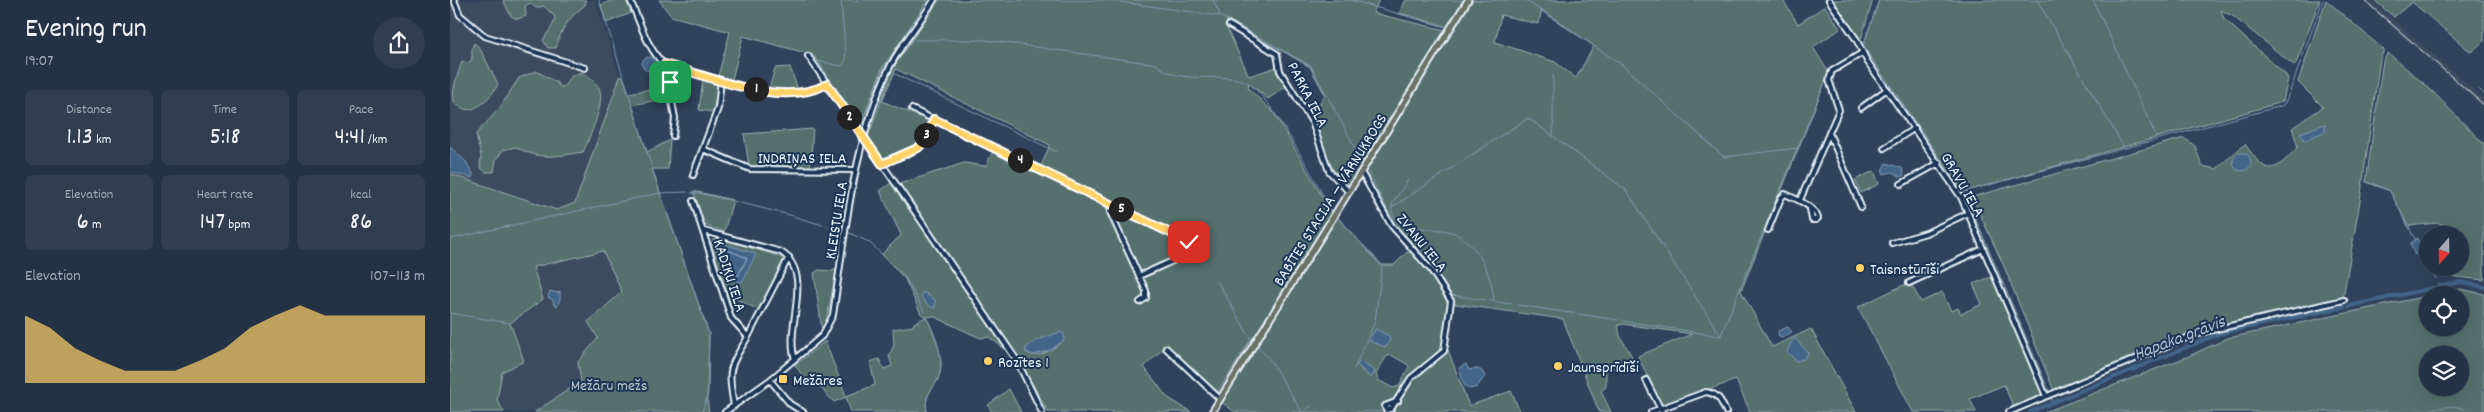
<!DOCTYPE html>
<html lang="en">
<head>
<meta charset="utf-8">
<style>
  :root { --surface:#243245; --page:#303e50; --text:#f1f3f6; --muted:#a3aab3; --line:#414d5e; --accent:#ffd166 }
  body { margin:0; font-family:Dekko,sans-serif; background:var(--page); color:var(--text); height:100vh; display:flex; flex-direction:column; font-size:19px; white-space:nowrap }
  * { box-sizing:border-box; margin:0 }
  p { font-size:16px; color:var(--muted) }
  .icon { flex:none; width:28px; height:28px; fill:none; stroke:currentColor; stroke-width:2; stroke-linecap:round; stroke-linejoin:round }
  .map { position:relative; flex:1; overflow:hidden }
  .drawer { display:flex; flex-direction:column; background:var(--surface); width:450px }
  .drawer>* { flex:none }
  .needle { width:32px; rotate:200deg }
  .controls { position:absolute; left:1969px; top:226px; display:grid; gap:10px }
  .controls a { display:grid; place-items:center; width:50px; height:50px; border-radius:50%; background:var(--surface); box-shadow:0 5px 20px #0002,0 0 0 1px var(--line); font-size:25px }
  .pin { position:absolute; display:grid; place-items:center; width:42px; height:42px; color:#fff; margin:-21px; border-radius:10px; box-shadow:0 2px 8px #0006 }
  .km { position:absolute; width:25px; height:25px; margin:-12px; border-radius:50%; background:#222; color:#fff; font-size:14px; line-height:25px; text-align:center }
  .round { display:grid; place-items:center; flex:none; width:52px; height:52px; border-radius:26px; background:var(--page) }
  .summary { display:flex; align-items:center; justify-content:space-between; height:85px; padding:0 25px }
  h1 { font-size:28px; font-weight:600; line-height:38px }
  .stats { display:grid; grid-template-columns:repeat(3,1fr); gap:8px; height:85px; padding:5px 25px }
  .stats div { display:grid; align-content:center; border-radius:8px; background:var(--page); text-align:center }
  .stats b { font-size:25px; font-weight:600 }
  .stats small { font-size:14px; font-weight:400 }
  .stats p { font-size:14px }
  .chart { height:140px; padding:10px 25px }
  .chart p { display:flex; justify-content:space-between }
  .chart svg { width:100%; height:90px; margin-top:5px; fill:var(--accent); opacity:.7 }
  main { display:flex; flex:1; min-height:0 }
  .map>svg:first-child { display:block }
  .built { fill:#3d4b5f }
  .green { fill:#55706d; stroke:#9eb0b2; fill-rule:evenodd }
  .water { fill:#426589; stroke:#849db5 }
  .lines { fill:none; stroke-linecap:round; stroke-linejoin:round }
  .shore { stroke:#a6b9cc; stroke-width:1 }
  .stream { stroke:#849db5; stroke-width:1 }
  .canal { stroke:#426589; stroke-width:4 }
  .minor-casing { stroke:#e8f1f8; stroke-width:8 }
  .major-casing { stroke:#e8f1f8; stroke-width:9 }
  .minor { stroke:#1d3557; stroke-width:4 }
  .major { stroke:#697266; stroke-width:5 }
  .rail { stroke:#e8f1f8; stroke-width:1 }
  .route-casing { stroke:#fff; stroke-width:10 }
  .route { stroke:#ffd166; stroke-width:6 }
  .poi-dot { fill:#ffd166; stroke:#1d3557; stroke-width:2 }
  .labels { text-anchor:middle; stroke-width:4; stroke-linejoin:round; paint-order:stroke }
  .street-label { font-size:16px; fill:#e8f1f8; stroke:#1d3557 }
  .poi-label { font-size:16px; fill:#e8f1f8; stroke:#1d3557; text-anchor:start }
  .park-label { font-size:16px; fill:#b5c4c7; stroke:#1d3557 }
  .water-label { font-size:18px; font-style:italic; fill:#aec0d1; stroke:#1d3557 }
</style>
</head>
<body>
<main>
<section class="drawer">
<div class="summary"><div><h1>Evening run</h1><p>19:07</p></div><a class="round"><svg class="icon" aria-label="share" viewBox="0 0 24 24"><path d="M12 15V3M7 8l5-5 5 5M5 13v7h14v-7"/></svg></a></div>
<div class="stats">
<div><p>Distance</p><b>1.13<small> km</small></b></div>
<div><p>Time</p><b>5:18</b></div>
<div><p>Pace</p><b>4:41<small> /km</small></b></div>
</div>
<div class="stats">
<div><p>Elevation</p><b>6<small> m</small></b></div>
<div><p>Heart rate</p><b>147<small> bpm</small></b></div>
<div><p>kcal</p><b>86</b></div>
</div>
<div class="chart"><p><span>Elevation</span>107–113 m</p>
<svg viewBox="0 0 160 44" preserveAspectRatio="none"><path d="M0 44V11L10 17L20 27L30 33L40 38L50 38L60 38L70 33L80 27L90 17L100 11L110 6L120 11L130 11L140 11L150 11L160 11V44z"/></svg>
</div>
</section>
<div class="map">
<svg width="2034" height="412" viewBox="0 0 2034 412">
  <rect width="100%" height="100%" fill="#30425c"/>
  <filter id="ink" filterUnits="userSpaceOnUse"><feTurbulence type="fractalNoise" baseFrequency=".02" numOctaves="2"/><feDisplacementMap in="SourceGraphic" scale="10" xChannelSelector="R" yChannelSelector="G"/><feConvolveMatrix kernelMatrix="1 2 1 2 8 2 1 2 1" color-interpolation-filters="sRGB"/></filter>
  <g filter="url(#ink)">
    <!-- built -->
    <path class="built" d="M0,0h145l25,77 -44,126 -19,7 -107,-36z
      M1911,0h10l70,61 43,38v9z
      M153,251l19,41 -34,30 11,16 -21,24 3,19 -46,31h-31l-7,-11 5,-30 22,-10 -14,-38 22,-56z"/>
    <!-- green -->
    <path class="green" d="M53,0h83l-1,5c-16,13 -24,23 -29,43h-8l-5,-8 10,-15 2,-8 -11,-11 -8,2 -6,-5 -5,3 1,10 -9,3 -6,-3z
      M163,0h13l5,13 -25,10 -5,-18z
      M209,0h269l-46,69 -21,55 -48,-69 -70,-19 -11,44 -14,-4 12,-44 -59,-16z
      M489,0h440l-6,13 80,19v-4l-54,-15 7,-13h377l15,24 27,-18 15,23 -27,18 14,23 1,5 -87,216 31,56 39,-18 45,83h-106l-14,-32 -75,26 -23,-50 54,-22 -69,-10 -5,1 2,11 14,24 -28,11v16l-5,4 10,21h-12l-36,-93 -108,-15 -26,-41 -37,-39 -31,-54 -12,15 -16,-15 -22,-53 14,-22 -15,-28 -83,-48v9l22,48 28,-9 10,19 -19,13 -19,-16 -1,5 26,25 59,102 -71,118 9,-7 -1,-3 67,-105 45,47h12l13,-13 8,1 15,19 18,31 -6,47h6l21,56 42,-15 9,21h-285l-15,-11 35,-55 -5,-5 -32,51 -52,-46 -22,21 23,30 24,15h-143l-35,-63 -6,2 -18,-14 -9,1 -47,-22 -7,1c8,15 18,39 14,56 -4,17 -17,18 -13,39h-76l-5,-15 -12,5 -16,-17 -11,-3 -12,-17 30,-24 21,55 29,-11 -5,-23 9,-3 5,10 8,-3 -3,-10 5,-11 -1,-16 20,-3 1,-3 12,-6 -5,-3 -16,-35 -23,-25 19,-19 -21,-44 11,-8 3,4 5,-3 65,-21 22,3 7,-15 46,20 11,-26 -154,-76 -14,32 43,18 3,5 -10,19 -36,16 -14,-22 25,-69zM1092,10l52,36 -18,32 -21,-16 -60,-20 6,-27 37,9zM611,343c-10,6 -23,18 -35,9v-4zM941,355l16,9 2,3 -10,19 -6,2 -15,-8 -2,-6 10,-17zM909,362l16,9 -4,7 -10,-8z
      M1382,0h41l-12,39z
      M1429,0h441l-25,66 -61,-49 -13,-7 3,9 62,56 2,4 -5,22 -4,2 -316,89 -100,-146z
      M1876,0l58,50 -4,9 -20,142 -17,97 -120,26 -46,15 -123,52 -51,-127 -31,-67 212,-59 11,8 7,20 14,3 29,-25c22,32 27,31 53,3l-6,-19 31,-21 -25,-25z
      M1924,0h110v41l-13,11 -59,-50 -18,15z
      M24,43l5,4 19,37c-5,11 -23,31 -36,24 -4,-3 -7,-3 -8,-8 -3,-10 5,-28 8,-39l6,3 4,-5v-11z
      M1938,53l41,35 55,56v136l-37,-4 3,-8h10v-33h-8l-8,-10 -7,-2 -29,3 -18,-35 -24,-9 17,-121z
      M340,67l8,23 -29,-1 6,-21z
      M86,71l20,11 4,5h3l9,-11 9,-4c7,5 14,9 18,16 7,13 -10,51 -16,64 -27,4 -42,9 -67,-5l-13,3 -7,10 -2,12h-8l-6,-5 1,-10 -5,-23 23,-25 20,-31z
      M173,76l6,17 38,-7 2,12 -37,7 15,47 23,-12 -2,29h-16l57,165 -2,66 2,12h-174l46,-31 -3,-19 20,-24 -10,-16 34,-30 -19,-41 -70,16 10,32 -33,24 14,38 -22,11 -5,28 7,12h-54v-238l107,36 18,-7 45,-126z
      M253,79l14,3 1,3 -5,27 -14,-2z
      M363,129l-3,40 -61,-3 -5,-32z
      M1424,171l5,13 -18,9 -6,-13z
      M243,191l40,9 -9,32 -19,-7z
      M267,237l68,21 -24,53 -25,-12 -4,9 -21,-66z
      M387,267l-10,51 -5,12 -8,-57 5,-3 14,1z
      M1543,276l50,116 -2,4 -27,12 -10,-23 -34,14 6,13h-63l-55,-105 48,-23 6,2 9,16 21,-10 9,19 7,-3 3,6 21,-10 -9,-20z
      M2011,289l23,5v118h-439l144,-56 39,-18 199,-42 1,32h32v-33h-29zM1978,355h32v33h-32z
      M559,389l12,23h-29l-4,-7z"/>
    <!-- water -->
    <path class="water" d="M192 64a7 7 0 1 1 14 0a7 7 0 1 1-14 0Z
      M1875,124v7c-7,5 -11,3 -20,10l-5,-8z
      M0,147l16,15 7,12 -1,4 -22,-6z
      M1783 162a9 9 0 1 1 18 0a9 9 0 1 1-18 0Z
      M1436,163l16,5 2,7 -4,2 -8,-5 -8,2 -2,-4z
      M1967,238l6,13 -8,4 -5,-11z
      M269,242l37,12 -14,28 -14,-3 -11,-34z
      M100,291l8,2 2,-2v8l-3,7 -3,-1 -1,-5 -5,-3z
      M473,292l12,8v8c-6,0 -11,-7 -14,-12z
      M1338,327l4,5 -10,6 -3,-1 -1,-6z
      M926,329l13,7 1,4 -4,7 -15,-5 -1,-4z
      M610,332l4,2v6l-13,10 -18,5 -7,-3v-4l9,-7z
      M1345,338l13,15 -4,6 -8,2 -9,-9 4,-10z
      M909,361l16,10 -4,7 -14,-13z
      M1016,364l3,6 7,-2 6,3 3,5 -8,11 -7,2 -6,-4 -5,-17z"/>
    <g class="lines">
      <!-- shore -->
      <path class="shore" d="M278,250l19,8 -9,18 -6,-2 -7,-21z"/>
      <!-- stream -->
      <path class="stream" d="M149,0l61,193 49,141 -1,60 -6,18
        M657,0l113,16 91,50 52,96
        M763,0l7,15
        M900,0l95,27
        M1075,0l96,64 103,93 74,-9
        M1375,0l16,24
        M1429,0l-16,46 100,146 318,-86 4,-3 5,-12 33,-91
        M1587,0l87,147
        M1643,0l64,138
        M999,23l14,-23
        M1395,29l9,13
        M465,40h70l171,24c26,23 59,7 88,17 25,9 74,106 89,132
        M368,61l43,67 22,-59 45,-69
        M368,61l23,5 5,-5 -5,-61
        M445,74l162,78
        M1103,75v61l73,54 95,146
        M2029,89l5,5
        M934,143l89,-143
        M917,169l27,54 37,40 20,32 61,9
        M958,180l-16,24c-5,31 44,21 62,29 26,13 37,40 40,67
        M1923,183l17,8 25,48
        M241,193h8l87,21 57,17
        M1517,198l82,193
        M941,208l137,-90 25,18
        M888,217l44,50 -7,54 -21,48
        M1316,224l62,-149
        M397,232l22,10 36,35 20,36
        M0,239l210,-46 27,-1
        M1972,252l6,10
        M1980,268l6,11
        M767,281l35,60
        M1989,284l1,2
        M1067,305l101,15
        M0,313l59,10
        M476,317c8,15 18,39 14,56 -4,17 -17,18 -13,39
        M1173,321l97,15
        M1271,335l43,-105
        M807,345l13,15 32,52
        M1601,398l2,4
        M854,411l7,-5
        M1961,412l42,-6 12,3"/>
      <!-- canal -->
      <path class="canal" d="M1899,306l112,-24 23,5
        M1580,412l191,-79 123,-26"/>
      <!-- minor casing -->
      <g class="minor-casing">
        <path id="minor" d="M4,0l6,15 25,21 100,32
          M180,0c9,19 17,49 34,64 8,5 24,7 33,9 41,12 90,33 130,11
          M1379,0l27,39 11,22 94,136 85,199
          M779,25l48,29 3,17 32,51 17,49 20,21
          M358,56l208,303 26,53
          M215,64l10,54 -2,18
          M1411,108l26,-19
          M462,109l277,133 2,7 -5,6 -47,21
          M1379,133l32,74
          M1434,148l31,-20
          M253,149l47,20 105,1
          M432,163l36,-15 5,-5 11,-24
          M911,172l30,53 40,45 20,31 -7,50 -33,27 -20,31 -5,1 -1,-4 13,-5
          M243,175l25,-67 3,-28
          M1451,184l38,-21
          M1350,200l39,-90 -10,-30 3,-9 30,-18
          M243,201l38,117 17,19c-20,32 -20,32 -14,69
          M662,205l-2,7 36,79v7l-6,4
          M1318,230l13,-32 4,-4c11,5 29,12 33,24l-2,2h-4l-2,-11
          M254,231l77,21c34,22 3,75 14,107
          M1442,243l34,-10 42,-20
          M1459,283l74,-34
          M298,337l41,-80
          M716,348l54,51
          M320,380l20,24 13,8
          M1196,380l16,32
          M275,412l45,-32 52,-44 11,-21c12,-80 19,-163 52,-238 12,-28 33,-51 49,-77
          M1201,412l55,-20c13,2 15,9 20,20
          M1559,412l169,-71 30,-10 136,-31"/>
      </g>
      <!-- major casing -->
      <g class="major-casing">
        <path id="major" d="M762,412l256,-412"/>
      </g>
      <!-- minor -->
      <use href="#minor" class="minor"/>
      <!-- major -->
      <use href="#major" class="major"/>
      <!-- rail -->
      <path class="rail" d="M1914,0l120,105"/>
    </g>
  </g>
  <g class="lines" filter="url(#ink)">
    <!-- route casing -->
    <g class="route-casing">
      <path id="route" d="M220,82l-5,-18c46,13 117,45 162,20l55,80 36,-16 5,-5 11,-24 255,123"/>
    </g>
    <!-- route -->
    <use href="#route" class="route"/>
  </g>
  <!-- markers -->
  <g class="poi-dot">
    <circle cx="1410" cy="268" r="5"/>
    <circle cx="538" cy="361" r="5"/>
    <circle cx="1108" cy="366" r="5"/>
    <rect x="328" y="374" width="10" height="10" rx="2.5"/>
  </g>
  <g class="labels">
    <!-- street labels -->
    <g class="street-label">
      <text transform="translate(859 94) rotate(63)" y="6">PARKA IELA</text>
      <text x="352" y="163">INDRIŅAS IELA</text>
      <text transform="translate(1514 184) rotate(60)" y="6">GRAVU IELA</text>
      <text transform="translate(879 199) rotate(-58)" y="6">BABĪTES STACIJA — VĀRNUKROGS</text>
      <text transform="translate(385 220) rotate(-81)" y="6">KLEISTU IELA</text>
      <text transform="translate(973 242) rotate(51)" y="6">ZVANU IELA</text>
      <text transform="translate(281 275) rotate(72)" y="6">KADIĶU IELA</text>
    </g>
    <!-- poi labels -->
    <g class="poi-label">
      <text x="1420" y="274">Taisnstūrīši</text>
      <text x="548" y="367">Rozītes 1</text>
      <text x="1118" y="372">Jaunsprīdīši</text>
      <text x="343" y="385">Mežāres</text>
    </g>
    <!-- park labels -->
    <g class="park-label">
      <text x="159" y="390">Mežāru mežs</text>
    </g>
    <!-- water labels -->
    <g class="water-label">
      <text transform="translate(1729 337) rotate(-21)" y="6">Hapaka grāvis</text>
    </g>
  </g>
</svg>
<div class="controls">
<a><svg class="needle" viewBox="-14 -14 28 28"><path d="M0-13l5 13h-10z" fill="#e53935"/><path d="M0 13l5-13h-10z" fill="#a3aab3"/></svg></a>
<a><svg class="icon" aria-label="locate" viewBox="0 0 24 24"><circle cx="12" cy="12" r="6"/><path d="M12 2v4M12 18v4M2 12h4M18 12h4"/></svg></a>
<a><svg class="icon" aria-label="layers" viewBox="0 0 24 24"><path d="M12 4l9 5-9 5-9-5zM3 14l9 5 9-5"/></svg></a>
</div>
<div class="pin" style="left:220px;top:82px;background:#1e9e55"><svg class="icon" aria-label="arrive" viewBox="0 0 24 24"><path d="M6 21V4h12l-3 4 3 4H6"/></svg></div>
<div class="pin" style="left:739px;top:242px;background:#d93025"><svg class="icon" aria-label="check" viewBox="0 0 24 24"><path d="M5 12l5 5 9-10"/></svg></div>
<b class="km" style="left:306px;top:89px">1</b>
<b class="km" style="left:399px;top:117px">2</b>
<b class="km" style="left:476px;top:135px">3</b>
<b class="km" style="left:570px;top:160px">4</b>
<b class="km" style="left:671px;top:209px">5</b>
</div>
</main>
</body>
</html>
